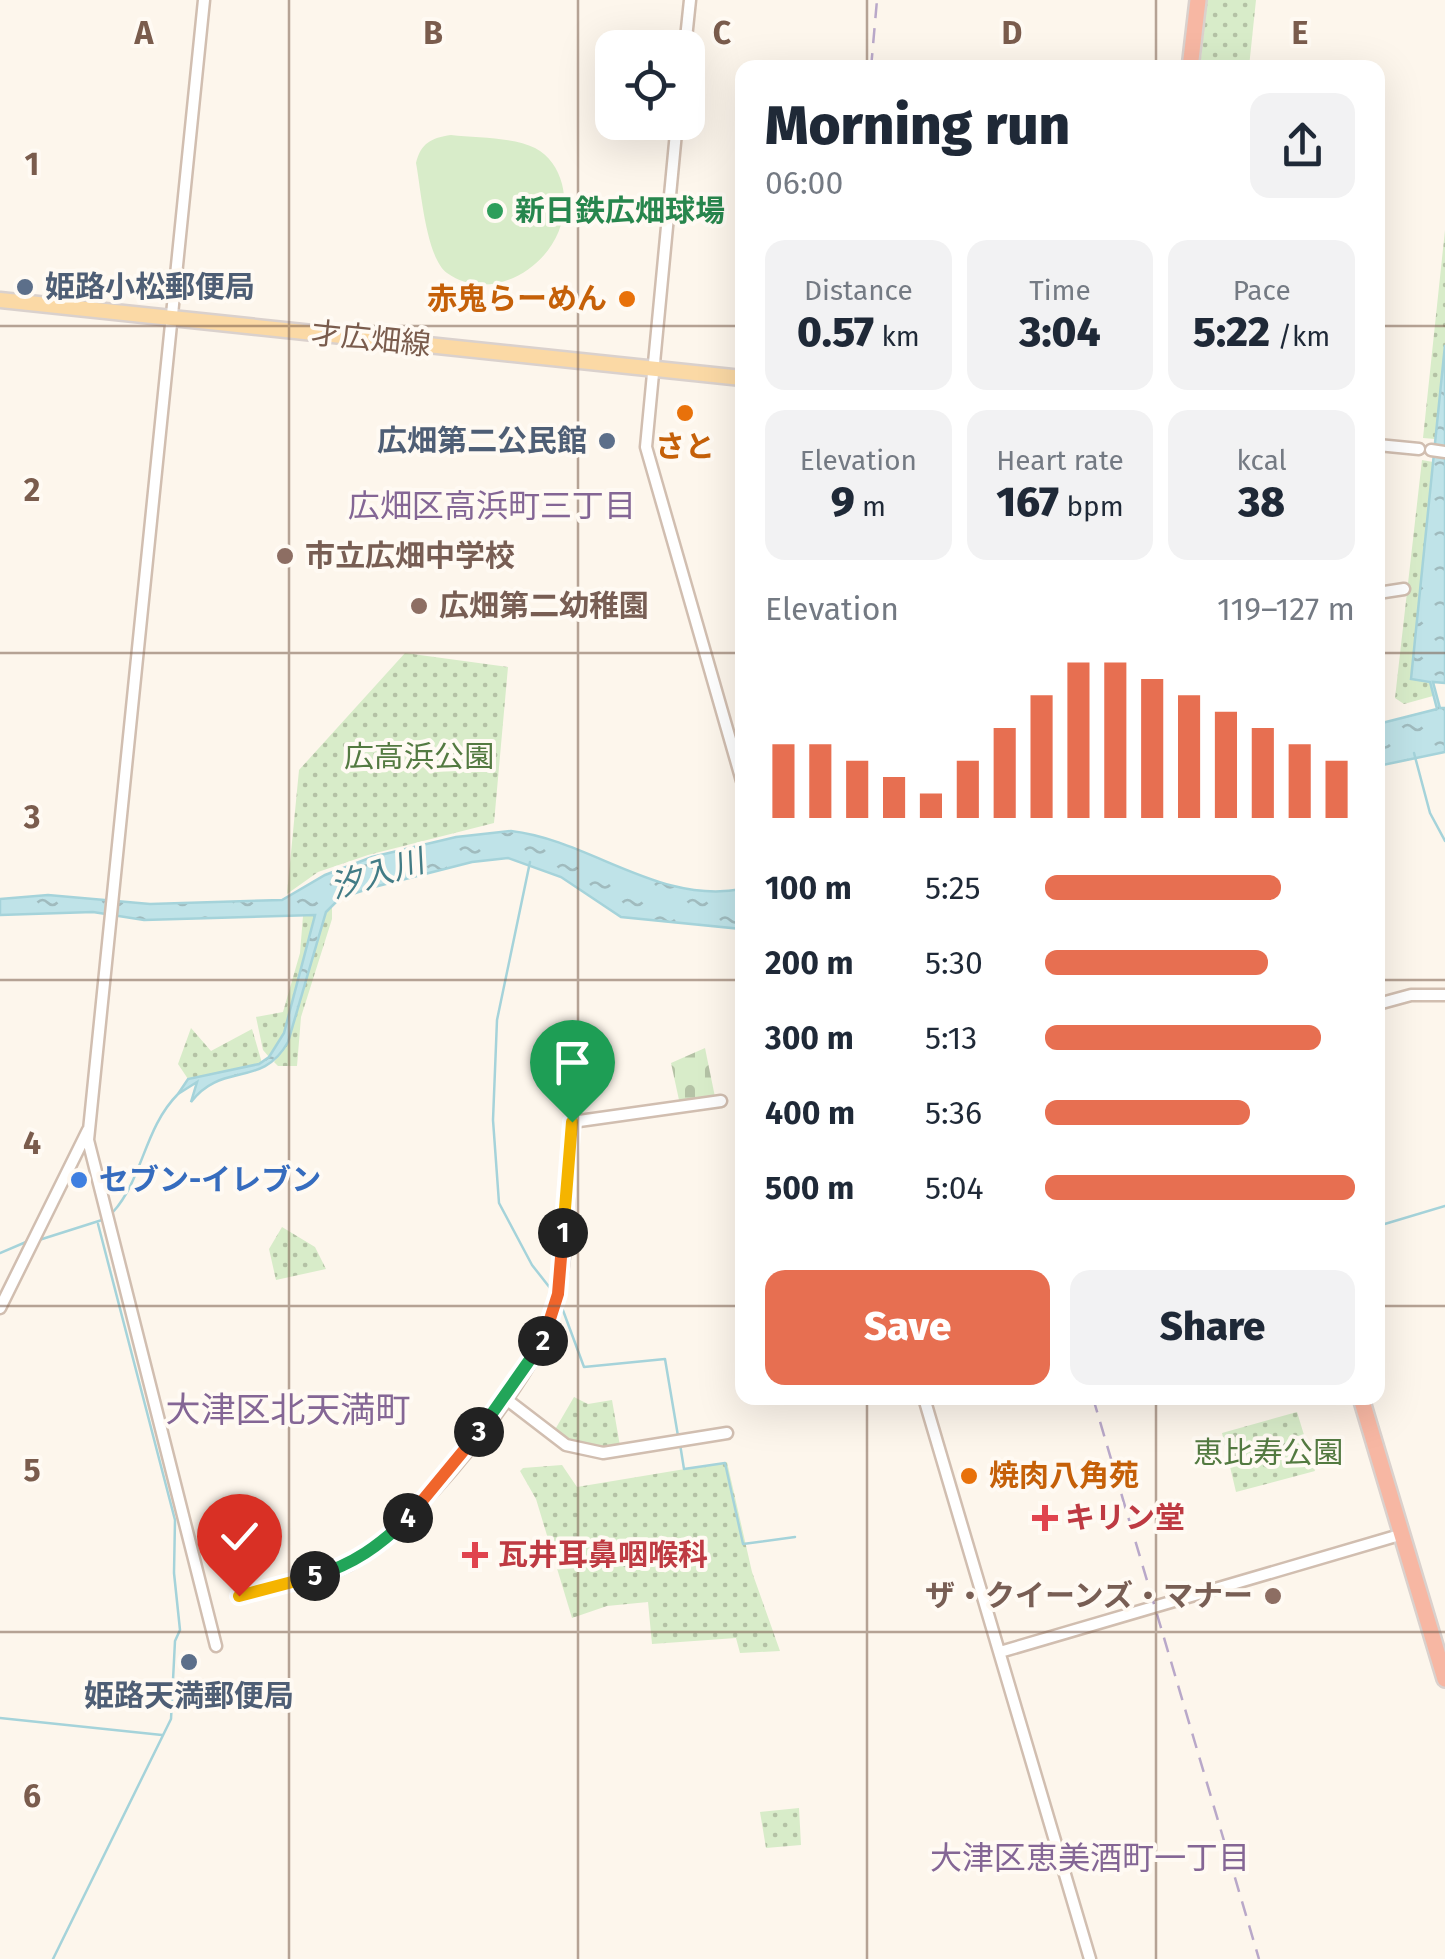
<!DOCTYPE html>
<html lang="en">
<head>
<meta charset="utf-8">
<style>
  :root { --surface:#fff; --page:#f2f2f3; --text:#1f2937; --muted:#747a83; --accent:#e76f51 }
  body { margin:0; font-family:"Fira Sans","Noto Sans JP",sans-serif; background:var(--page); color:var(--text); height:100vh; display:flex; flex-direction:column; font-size:38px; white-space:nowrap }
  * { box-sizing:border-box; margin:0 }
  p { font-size:32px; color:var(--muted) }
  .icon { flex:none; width:55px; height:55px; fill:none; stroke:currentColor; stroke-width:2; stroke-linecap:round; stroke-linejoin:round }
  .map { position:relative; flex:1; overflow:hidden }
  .side { position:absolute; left:735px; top:60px; width:650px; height:1345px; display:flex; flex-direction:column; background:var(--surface); border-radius:20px; box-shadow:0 10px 40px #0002 }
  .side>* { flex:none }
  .fabs { position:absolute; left:595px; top:30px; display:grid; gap:20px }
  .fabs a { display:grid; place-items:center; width:110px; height:110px; border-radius:20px; background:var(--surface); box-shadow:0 10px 40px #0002; font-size:50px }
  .pin { position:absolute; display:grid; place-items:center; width:85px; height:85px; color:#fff; margin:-102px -42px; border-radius:50% 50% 50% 0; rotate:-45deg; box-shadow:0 0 10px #0007 }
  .pin .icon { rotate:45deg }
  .km { position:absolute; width:50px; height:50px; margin:-25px; border-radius:50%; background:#222; color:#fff; font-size:28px; line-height:50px; text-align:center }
  .round { display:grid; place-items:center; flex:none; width:105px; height:105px; border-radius:20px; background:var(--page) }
  .headline { display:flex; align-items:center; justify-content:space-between; height:170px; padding:0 30px }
  h1 { font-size:55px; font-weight:800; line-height:75px }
  .stats { display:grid; grid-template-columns:repeat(3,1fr); gap:15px; height:170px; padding:10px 30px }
  .stats div { display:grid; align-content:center; border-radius:20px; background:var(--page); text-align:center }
  .stats b { font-size:42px; font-weight:800 }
  .stats small { font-size:28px; font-weight:400 }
  .stats p { font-size:28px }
  .chart { height:280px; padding:20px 30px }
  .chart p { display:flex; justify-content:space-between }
  .chart svg { width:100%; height:180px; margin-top:10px; stroke:var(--accent); stroke-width:6 }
  .primary-button { display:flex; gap:20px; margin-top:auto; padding:20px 30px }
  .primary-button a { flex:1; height:115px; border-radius:20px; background:var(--accent); color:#fff; font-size:40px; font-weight:800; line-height:115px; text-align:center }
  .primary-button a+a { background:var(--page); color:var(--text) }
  ul { padding:0 30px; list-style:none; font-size:32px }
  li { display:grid; grid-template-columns:160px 120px 1fr; align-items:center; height:75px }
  li i { height:25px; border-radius:12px; background:var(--accent) }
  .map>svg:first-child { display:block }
  .grass { fill:url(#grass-dots) }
  .cemetery { fill:url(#cemetery-stones) }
  .pitch { fill:#d8ecc9 }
  .water { fill:url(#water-ripples); stroke:#a5d3da; stroke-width:2.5 }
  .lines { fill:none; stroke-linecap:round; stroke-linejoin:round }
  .stream { stroke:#a5d3da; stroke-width:2.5 }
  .minor-casing { stroke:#d1beb0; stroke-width:15 }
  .major-casing { stroke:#dad1cd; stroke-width:19 }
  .highway-casing { stroke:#dad1cd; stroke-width:20 }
  .minor { stroke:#fff; stroke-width:10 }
  .major { stroke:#fbd9a5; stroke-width:14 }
  .highway { stroke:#f7b7a3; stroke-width:15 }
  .rail { stroke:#b9a8c9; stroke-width:2.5; stroke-dasharray:15 10; stroke-linecap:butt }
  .split-1-casing { stroke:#fff; stroke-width:20 }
  .split-2-casing { stroke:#fff; stroke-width:20 }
  .split-3-casing { stroke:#fff; stroke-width:20 }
  .split-4-casing { stroke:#fff; stroke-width:20 }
  .split-5-casing { stroke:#fff; stroke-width:20 }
  .split-6-casing { stroke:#fff; stroke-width:20 }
  .split-1 { stroke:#f5b400; stroke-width:12 }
  .split-2 { stroke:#f0652b; stroke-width:12 }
  .split-3 { stroke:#22a559; stroke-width:12 }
  .split-4 { stroke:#f0652b; stroke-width:12 }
  .split-5 { stroke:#22a559; stroke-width:12 }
  .split-6 { stroke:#f5b400; stroke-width:12 }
  .grid { fill:none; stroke:#7a5c4d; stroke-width:2.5; stroke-opacity:0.55 }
  .leisure-dot { fill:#2e9e5b; stroke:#fffaf3; stroke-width:4 }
  .service-dot { fill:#5c6f8a; stroke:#fffaf3; stroke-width:4 }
  .food-dot { fill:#e8710a; stroke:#fffaf3; stroke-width:4 }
  .education-dot { fill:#8d6e63; stroke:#fffaf3; stroke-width:4 }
  .shop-dot { fill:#3f7fe0; stroke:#fffaf3; stroke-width:4 }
  .health-dot { fill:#e0444e; stroke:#fffaf3; stroke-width:4 }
  .labels { text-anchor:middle; stroke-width:8; stroke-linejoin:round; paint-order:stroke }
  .leisure-label { font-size:30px; font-weight:bold; fill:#27864d; stroke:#fffaf3; text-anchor:start }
  .service-label { font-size:30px; font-weight:bold; fill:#4e5e75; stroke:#fffaf3; text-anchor:start }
  .food-label { font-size:30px; font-weight:bold; fill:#c56008; stroke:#fffaf3; text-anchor:end }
  .street-label { font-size:30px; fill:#7a5c4d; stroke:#fffaf3 }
  .education-label { font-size:30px; font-weight:bold; fill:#785e54; stroke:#fffaf3; text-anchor:start }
  .park-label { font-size:30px; fill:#537a41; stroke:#fffaf3 }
  .shop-label { font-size:30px; font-weight:bold; fill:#366cbe; stroke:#fffaf3; text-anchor:start }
  .health-label { font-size:30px; font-weight:bold; fill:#be3a42; stroke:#fffaf3; text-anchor:start }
  .neighbourhood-label { font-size:32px; fill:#846695; stroke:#fffaf3 }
  .water-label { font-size:32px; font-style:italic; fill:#437c86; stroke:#fffaf3 }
  .quarter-label { font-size:35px; fill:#846695; stroke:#fffaf3 }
  .grid-label { font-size:32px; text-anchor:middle; font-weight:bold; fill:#7a5c4d; stroke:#fffaf3; stroke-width:8; stroke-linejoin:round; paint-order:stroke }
</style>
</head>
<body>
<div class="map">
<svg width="1445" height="1959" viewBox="0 0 1445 1959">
  <defs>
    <pattern id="grass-dots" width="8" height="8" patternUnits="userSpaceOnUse" patternTransform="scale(2.5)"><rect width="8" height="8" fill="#d8ecc9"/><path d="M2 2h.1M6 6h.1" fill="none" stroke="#b4c2a5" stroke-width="1.8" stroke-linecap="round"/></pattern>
    <pattern id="cemetery-stones" width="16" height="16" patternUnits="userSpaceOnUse" patternTransform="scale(2.5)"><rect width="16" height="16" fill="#d8ecc9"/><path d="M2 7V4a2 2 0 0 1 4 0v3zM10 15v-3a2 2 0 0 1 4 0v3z" fill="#b4c2a5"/></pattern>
    <pattern id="water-ripples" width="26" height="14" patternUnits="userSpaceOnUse" patternTransform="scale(2.5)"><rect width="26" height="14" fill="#bfe3e8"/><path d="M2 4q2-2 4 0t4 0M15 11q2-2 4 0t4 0" fill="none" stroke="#a0bbbe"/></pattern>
  </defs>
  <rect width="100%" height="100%" fill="#fdf6ec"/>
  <!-- grass -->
  <path class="grass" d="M1207,0h49l-7,67h-49z
    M1445,230v115l-10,94 -12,-1z
    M1422,460l11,2 -22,217 19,3 3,14 -29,8 -9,-6z
    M405,653l103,14 -14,156 -126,32 -50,17 -31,22 12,-124z
    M332,905v14l-31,98 -4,49h-19l-4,-4 14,-20 38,-130z
    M313,913l3,5 -32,115 -15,24 -6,-7 -7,-33 27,-5 17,-59 3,-37z
    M191,1028l20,23 41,-22 10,34 -74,16 -10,-15z
    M282,1227l33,20 11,22 -50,11 -7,-31z
    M574,1397l14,7 24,-4 8,46c-27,6 -43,2 -67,-13z
    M1297,1412l18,59 -79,21 -14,-59z
    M727,1462l25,110 28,79 -40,2 -4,-15 -84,6 -4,-42 -41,4 -35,12 -36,-119 -16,-28 3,-3 39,-3 15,22z
    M799,1808l2,37 -35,3 -6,-36z"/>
  <!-- cemetery -->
  <path class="cemetery" d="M705,1048l10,49 -36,3 -8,-37z"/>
  <!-- pitch -->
  <path class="pitch" d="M451,135c25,3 62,2 84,13 14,7 23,21 27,36 17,68 -63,126 -115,89 -21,-15 -26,-84 -31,-110 5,-20 15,-25 35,-28z"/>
  <!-- water -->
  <path class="water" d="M1445,345v338l-12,-1 7,26h5v44l-67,14v-42l59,-15 -7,-27 -19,-3z
    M511,831c79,9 148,74 231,58v40l-121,-12 -60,-40 -53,-19 -36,4 -98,25 -34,11 -14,14 -38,130c-26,47 -66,19 -97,60l6,-20 -19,12 10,-15 71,-15 10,-7 15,-24 31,-118 -171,5 -51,-8 -93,3v-16l48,-4 102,9 132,-4 43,-25 47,-18 84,-20z"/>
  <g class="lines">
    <!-- stream -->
    <path class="stream" d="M1414,753l16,60 15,28
      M530,862l-33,158 -4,100 6,83 33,62 22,28
      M113,1212c30,-33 31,-84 65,-118
      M1378,1226l67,-20
      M39,1240l63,-20
      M0,1253l26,-11
      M561,1305l23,62 81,-8 13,77
      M680,1444l4,25 41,-6 18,81 52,-7
      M0,1718l162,17
      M53,1959l118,-240 4,-78 5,-11 -6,-57 1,-53 -77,-296"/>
    <!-- minor casing -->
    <g class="minor-casing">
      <path id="minor" d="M204,0l-116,1140 128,506
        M685,48l5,-48
        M677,122l-31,325 96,334
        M1378,445l41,4
        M1431,450l14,2
        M1378,593l26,-4
        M1378,1004l33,-9h34
        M0,1308l88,-178
        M924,1398l166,561
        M506,1399l60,46 37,8 124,-20
        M239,1596c34,-15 76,-14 110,-31 61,-32 186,-186 205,-252 15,-54 14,-134 18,-191l149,-21
        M1000,1652l403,-118"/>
    </g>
    <!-- major casing -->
    <g class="major-casing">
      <path id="major" d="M0,300l742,78"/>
    </g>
    <!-- highway casing -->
    <g class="highway-casing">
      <path id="highway" d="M1190,68l8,-68
        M1361,1398l84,281"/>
    </g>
    <!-- minor -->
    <use href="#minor" class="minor"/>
    <!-- major -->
    <use href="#major" class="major"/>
    <!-- highway -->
    <use href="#highway" class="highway"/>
    <!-- rail -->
    <path class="rail" d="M871,68l6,-68
      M1093,1398l166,561"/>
  </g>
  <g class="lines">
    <!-- split-1 casing -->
    <g class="split-1-casing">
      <path id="split-1" d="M563,1233l9,-111"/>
    </g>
    <!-- split-2 casing -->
    <g class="split-2-casing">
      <path id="split-2" d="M543,1341l15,-47 5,-61"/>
    </g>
    <!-- split-3 casing -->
    <g class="split-3-casing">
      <path id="split-3" d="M479,1432l64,-91"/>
    </g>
    <!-- split-4 casing -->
    <g class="split-4-casing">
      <path id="split-4" d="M408,1518l71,-86"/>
    </g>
    <!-- split-5 casing -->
    <g class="split-5-casing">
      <path id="split-5" d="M315,1576c39,-12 64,-30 93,-58"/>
    </g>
    <!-- split-6 casing -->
    <g class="split-6-casing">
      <path id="split-6" d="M239,1596l76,-20"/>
    </g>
    <!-- split-1 -->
    <use href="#split-1" class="split-1"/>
    <!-- split-2 -->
    <use href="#split-2" class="split-2"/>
    <!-- split-3 -->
    <use href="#split-3" class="split-3"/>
    <!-- split-4 -->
    <use href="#split-4" class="split-4"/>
    <!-- split-5 -->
    <use href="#split-5" class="split-5"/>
    <!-- split-6 -->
    <use href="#split-6" class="split-6"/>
  </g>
  <!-- grid -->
  <path class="grid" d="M289,0v1959M578,0v1959M867,0v68M1156,0v68M0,326h742M1378,326h67M0,653h742M1378,653h67M0,980h742M1378,980h67M0,1306h742M1378,1306h67M867,1398v561M1156,1398v561M0,1632h1445"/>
  <!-- markers -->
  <circle class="leisure-dot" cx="495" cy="211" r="10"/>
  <g class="service-dot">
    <circle cx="25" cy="287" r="10"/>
    <circle cx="607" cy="441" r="10"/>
    <circle cx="189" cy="1662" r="10"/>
  </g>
  <g class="food-dot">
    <circle cx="627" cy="299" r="10"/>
    <circle cx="685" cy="413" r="10"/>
    <circle cx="969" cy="1476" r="10"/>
  </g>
  <g class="education-dot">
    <circle cx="285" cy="556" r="10"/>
    <circle cx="419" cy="606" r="10"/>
    <circle cx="1273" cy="1596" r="10"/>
  </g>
  <circle class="shop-dot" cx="79" cy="1180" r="10"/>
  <g class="health-dot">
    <path d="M1040 1503h10v10h10v10h-10v10h-10v-10h-10v-10h10z"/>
    <path d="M470 1540h10v10h10v10h-10v10h-10v-10h-10v-10h10z"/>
  </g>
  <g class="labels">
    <!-- leisure labels -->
    <g class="leisure-label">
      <text x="515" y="221">新日鉄広畑球場</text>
    </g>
    <!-- service labels -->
    <g class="service-label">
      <text x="45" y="297">姫路小松郵便局</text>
      <text x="587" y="451" text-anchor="end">広畑第二公民館</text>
      <text x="189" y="1706" text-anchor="middle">姫路天満郵便局</text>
    </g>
    <!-- food labels -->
    <g class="food-label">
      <text x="607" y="309">赤鬼らーめん</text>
      <text x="685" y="457" text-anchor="middle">さと</text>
      <text x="989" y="1486" text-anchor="start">焼肉八角苑</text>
    </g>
    <!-- street labels -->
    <g class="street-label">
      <text transform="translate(371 339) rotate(6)" y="10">才広畑線</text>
    </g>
    <!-- education labels -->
    <g class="education-label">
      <text x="305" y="566">市立広畑中学校</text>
      <text x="439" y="616">広畑第二幼稚園</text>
      <text x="1253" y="1606" text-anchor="end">ザ・クイーンズ・マナー</text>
    </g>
    <!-- park labels -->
    <g class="park-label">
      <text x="419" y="767">広高浜公園</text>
      <text x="1268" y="1463">恵比寿公園</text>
    </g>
    <!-- shop labels -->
    <g class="shop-label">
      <text x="99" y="1190">セブン-イレブン</text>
    </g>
    <!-- health labels -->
    <g class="health-label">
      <text x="1065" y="1528">キリン堂</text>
      <text x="498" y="1565">瓦井耳鼻咽喉科</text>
    </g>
    <!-- neighbourhood labels -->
    <g class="neighbourhood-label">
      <text x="492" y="517">広畑区高浜町三丁目</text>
      <text x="1090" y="1869">大津区恵美酒町一丁目</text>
    </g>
    <!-- water labels -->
    <g class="water-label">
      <text transform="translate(377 874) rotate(-17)" y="11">汐入川</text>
    </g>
    <!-- quarter labels -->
    <g class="quarter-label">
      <text x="288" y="1422">大津区北天満町</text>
    </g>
  </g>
  <g class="grid-label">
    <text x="144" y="44">A</text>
    <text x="433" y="44">B</text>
    <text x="722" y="44">C</text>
    <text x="1012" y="44">D</text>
    <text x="1300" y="44">E</text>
    <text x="32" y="175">1</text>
    <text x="32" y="501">2</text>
    <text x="32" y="828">3</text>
    <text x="32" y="1154">4</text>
    <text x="32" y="1481">5</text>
    <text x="32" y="1807">6</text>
  </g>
</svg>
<div class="fabs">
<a><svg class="icon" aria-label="locate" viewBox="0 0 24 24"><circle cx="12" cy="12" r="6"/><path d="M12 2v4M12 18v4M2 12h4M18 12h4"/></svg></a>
</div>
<div class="pin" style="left:572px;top:1122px;background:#1e9e55"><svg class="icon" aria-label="arrive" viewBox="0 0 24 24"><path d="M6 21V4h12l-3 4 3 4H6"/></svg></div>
<div class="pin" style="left:239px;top:1596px;background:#d93025"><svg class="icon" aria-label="check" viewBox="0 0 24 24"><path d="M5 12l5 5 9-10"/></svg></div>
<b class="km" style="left:563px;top:1233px">1</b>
<b class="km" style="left:543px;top:1341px">2</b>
<b class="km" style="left:479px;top:1432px">3</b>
<b class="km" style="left:408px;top:1518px">4</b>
<b class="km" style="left:315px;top:1576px">5</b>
<section class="side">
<div class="headline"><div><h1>Morning run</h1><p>06:00</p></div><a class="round"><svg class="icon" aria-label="share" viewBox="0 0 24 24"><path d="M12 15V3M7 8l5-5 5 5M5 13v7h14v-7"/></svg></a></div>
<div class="stats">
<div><p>Distance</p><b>0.57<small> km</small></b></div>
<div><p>Time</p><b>3:04</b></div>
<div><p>Pace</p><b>5:22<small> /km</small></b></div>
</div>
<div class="stats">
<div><p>Elevation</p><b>9<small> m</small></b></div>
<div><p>Heart rate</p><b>167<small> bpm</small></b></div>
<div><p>kcal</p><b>38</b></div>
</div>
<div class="chart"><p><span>Elevation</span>119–127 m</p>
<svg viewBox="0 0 160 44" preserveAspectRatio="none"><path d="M5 44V26M15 44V26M25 44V30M35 44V34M45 44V38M55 44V30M65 44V22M75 44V14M85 44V6M95 44V6M105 44V10M115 44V14M125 44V18M135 44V22M145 44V26M155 44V30"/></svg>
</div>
<ul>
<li><b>100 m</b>5:25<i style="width:76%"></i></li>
<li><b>200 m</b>5:30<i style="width:72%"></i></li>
<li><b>300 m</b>5:13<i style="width:89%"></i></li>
<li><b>400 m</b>5:36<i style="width:66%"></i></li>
<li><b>500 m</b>5:04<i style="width:100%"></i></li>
</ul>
<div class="primary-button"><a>Save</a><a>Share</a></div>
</section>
</div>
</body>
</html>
